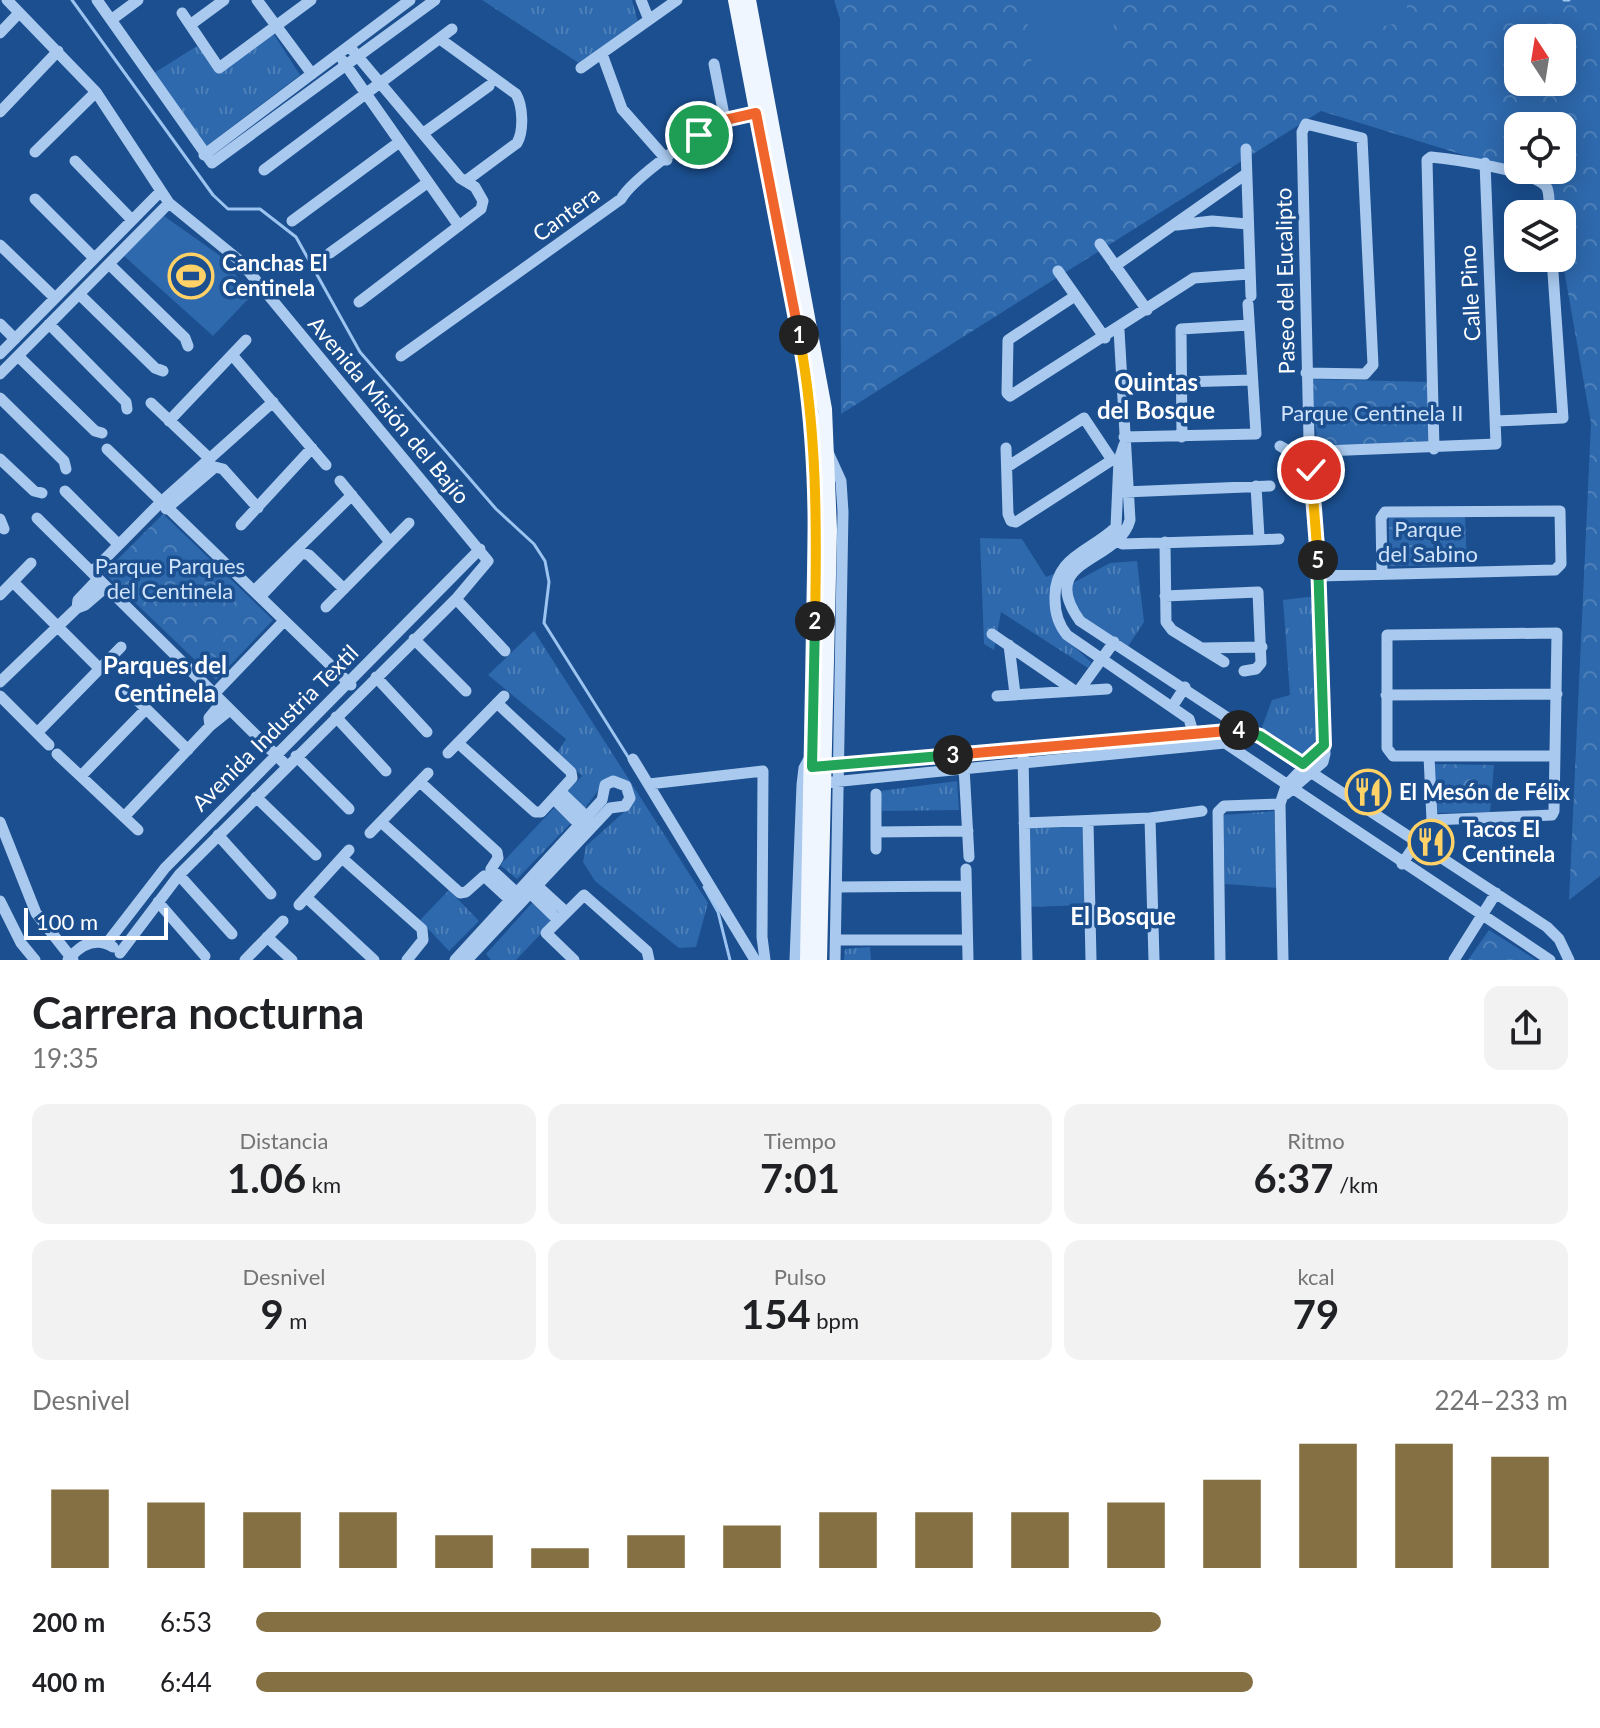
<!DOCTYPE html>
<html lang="es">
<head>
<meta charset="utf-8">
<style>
  :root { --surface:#fff; --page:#f2f2f2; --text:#202124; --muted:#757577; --accent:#847042 }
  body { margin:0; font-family:Lato,sans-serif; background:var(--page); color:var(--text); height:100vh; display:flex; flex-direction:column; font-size:30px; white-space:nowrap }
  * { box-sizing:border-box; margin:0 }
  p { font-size:26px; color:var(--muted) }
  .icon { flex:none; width:44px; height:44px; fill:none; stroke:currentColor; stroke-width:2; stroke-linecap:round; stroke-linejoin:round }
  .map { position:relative; height:960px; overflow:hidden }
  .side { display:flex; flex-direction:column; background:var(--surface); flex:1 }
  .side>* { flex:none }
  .needle { width:52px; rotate:348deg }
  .controls { position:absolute; left:1504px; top:24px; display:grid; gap:16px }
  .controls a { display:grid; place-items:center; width:72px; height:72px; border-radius:16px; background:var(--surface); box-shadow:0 4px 20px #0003; font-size:40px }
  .scale { position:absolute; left:24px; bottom:20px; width:144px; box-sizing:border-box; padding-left:8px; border:4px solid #fff; border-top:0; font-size:22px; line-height:28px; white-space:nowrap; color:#fff; -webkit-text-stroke:6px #1b4f8f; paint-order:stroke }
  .pin { position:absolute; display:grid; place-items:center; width:68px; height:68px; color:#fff; margin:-34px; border:4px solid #fff; border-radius:50%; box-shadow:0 2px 8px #0007 }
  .km { position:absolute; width:40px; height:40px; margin:-20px; border-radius:50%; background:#222; color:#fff; font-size:22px; line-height:40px; text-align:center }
  .round { display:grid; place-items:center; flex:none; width:84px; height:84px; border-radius:16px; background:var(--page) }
  .headline { display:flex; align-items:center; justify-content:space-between; height:136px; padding:0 32px }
  h1 { font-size:44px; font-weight:700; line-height:60px }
  .stats { display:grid; grid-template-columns:repeat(3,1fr); gap:12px; height:136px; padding:8px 32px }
  .stats div { display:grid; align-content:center; border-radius:16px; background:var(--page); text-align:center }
  .stats b { font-size:40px; font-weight:700 }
  .stats small { font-size:22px; font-weight:400 }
  .stats p { font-size:22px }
  .chart { height:224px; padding:16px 32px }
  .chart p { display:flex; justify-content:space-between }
  .chart svg { width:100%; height:144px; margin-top:8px; stroke:var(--accent); stroke-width:6 }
  ul { padding:0 32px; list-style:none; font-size:26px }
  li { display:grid; grid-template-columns:128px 96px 1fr; align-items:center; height:60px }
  li i { height:20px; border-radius:10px; background:var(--accent) }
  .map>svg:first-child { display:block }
  .grass { fill:url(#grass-tufts) }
  .forest { fill:url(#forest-crowns); fill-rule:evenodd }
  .pitch { fill:#2e69ad }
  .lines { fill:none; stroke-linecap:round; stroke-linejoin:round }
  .stream { stroke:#9cc4f0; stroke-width:3 }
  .minor { stroke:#a9c9ee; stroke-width:11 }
  .major { stroke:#f0f6ff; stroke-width:14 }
  .split-1-casing { stroke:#fff; stroke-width:16 }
  .split-2-casing { stroke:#fff; stroke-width:16 }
  .split-3-casing { stroke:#fff; stroke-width:16 }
  .split-4-casing { stroke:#fff; stroke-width:16 }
  .split-5-casing { stroke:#fff; stroke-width:16 }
  .split-6-casing { stroke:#fff; stroke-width:16 }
  .split-1 { stroke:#f0652b; stroke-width:10 }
  .split-2 { stroke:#f5b400; stroke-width:10 }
  .split-3 { stroke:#22a559; stroke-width:10 }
  .split-4 { stroke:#f0652b; stroke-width:10 }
  .split-5 { stroke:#22a559; stroke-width:10 }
  .split-6 { stroke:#f5b400; stroke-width:10 }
  .labels { text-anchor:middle; stroke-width:7; stroke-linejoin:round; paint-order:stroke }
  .street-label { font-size:22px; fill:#fff; stroke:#1b4f8f }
  .poi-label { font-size:22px; font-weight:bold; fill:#fff; stroke:#1b4f8f; text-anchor:start }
  .park-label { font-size:22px; fill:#cfe3fa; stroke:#1b4f8f }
  .neighbourhood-label { font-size:24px; font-weight:bold; fill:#fff; stroke:#1b4f8f }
</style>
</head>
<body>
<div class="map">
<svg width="1600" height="960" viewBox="0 0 1600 960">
  <defs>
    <pattern id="grass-tufts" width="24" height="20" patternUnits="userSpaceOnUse" patternTransform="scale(2)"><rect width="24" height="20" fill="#2e69ad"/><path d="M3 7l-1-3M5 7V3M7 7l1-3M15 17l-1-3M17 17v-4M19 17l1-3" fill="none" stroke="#4d80b9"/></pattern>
    <pattern id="forest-crowns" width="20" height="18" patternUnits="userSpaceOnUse" patternTransform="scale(2)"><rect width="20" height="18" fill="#2e69ad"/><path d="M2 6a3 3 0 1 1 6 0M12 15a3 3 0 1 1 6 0" fill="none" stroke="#4d80b9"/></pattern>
  </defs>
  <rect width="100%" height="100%" fill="#1b4f8f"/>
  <!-- grass -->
  <path class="grass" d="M482,0h150l7,26 -54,41z
    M273,33l27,42 -95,72 -51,-74 43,-27 22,26z
    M980,538l42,1 24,38 10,-4c-4,51 -3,55 35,89l-3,6 -87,-56 -7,38 -10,-6z
    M1137,561l7,61 -17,26c-28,-18 -63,-28 -54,-65l37,-20z
    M1307,597l9,1v142l-12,15 -43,-25 11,-30 18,-5 -7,-95z
    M534,631l174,272 -12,44 -17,1 -84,-67 -12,-19 3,-16 46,-41 -3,-24 -20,-5 -24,32 -18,-16 15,-16 -25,-23 9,-14 -78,-64z
    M957,781l2,29 -77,1 -2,-20z
    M554,808l17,15 -54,56 -17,-14z
    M1274,811l4,77 -53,-4 -2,-69z
    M1089,822l1,83 -63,2v-80z
    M449,890l30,31 -30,30 -29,-31z
    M532,903l21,18 -37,39h-25l-5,-6z
    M870,947l1,13h-27l1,-11z"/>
  <!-- forest -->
  <path class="forest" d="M834,0h766v876l-31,24 22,-477 -29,-165v-44h-8l-6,-33 -227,-70 -480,303 -1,-395zM1518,38h44v44h-44zM1518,126h44v44h-44z
    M1310,379l119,3 2,63h-113z
    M163,514l110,106 -57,60 -112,-107z
    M1465,516l2,49 -78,1v-49z
    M1435,764l59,1 -4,47 -55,1z
    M1489,930l47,30h-68z"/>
  <!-- pitch -->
  <path class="pitch" d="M1062,0h49l7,66 -86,1 -6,-63z
    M1337,0h68l5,20 -72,17z
    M164,216l55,39 33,40 -39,41 -89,-80z"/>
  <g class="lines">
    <!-- stream -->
    <path class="stream" d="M72,0l141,195 15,14h32l36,28 64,115 136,157 38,35 11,17 4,21 -5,41 86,137
      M1564,0h5
      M704,887l14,25 12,48"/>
    <!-- minor -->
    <path class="minor" d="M7,0l89,92 73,111 71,58 248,300 -32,38 -277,276 -59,78
      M97,0l115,163 223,-163
      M257,0l55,74
      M641,0l6,15
      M182,13l37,55 92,-68
      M111,20l27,-20
      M190,25l34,-25
      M0,33l19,-20
      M440,39l76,55c7,12 8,37 1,49l-50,37
      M349,46l111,132 15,9 8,14 -2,8 -122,93
      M602,54l20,55 45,51
      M343,61l116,165
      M714,64l11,56
      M581,68l96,-68
      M0,112l58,-61
      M425,132l64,-46
      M1246,149l5,147
      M35,152l61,-60
      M204,155l206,-155
      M75,161l57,59
      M264,170l188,-141
      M35,199l59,59
      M292,221l106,-78
      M1177,225l35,-4 36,3
      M1100,244l47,66
      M0,245l55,53
      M330,253l97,-70
      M109,264l76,74 3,8
      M1115,266l131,-92
      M1058,271l47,67
      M79,294l76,74 8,3
      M1075,296l-67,44 -1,53 3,3 184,-118 55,-4
      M0,324l15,15
      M49,324l77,78 1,7
      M1119,330l11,190c-12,44 -95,38 -50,101l467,306 12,12 10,21
      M0,354l161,-163
      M18,356l77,75 7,2
      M233,356l93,109
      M401,356l220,-157c12,-21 81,-70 104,-80 10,-4 21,-4 31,-6
      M1306,373l59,1 8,-9 -11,-227 -56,-14 -4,8 7,308
      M0,374l169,-171
      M1181,382l71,-2
      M0,398l64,63 2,8
      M151,403l59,56
      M169,421l77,-81
      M1496,421l67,-3 -11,-160
      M1124,437l132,-3 -8,-130
      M1182,437l-1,-108 68,-4
      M1124,445l-5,15 -3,67c-25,25 -63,29 -61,73 0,13 3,24 12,35l122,84 5,16
      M1280,446l21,12 10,12
      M1006,448l2,66 3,7 5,1 96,-62 11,1
      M107,449l244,236
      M1434,449l-7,-289 4,-3c20,2 108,14 116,31 3,7 2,19 2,26
      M827,450l14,31 2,31 -8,448
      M1324,451l172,-7 -11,-281
      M0,459l34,32 8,2
      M1007,467l77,-49 28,42
      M340,481l50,61
      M65,491l53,53
      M1124,492l146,-6
      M166,509l49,-42 8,2 35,39
      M37,518l250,248
      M0,519l4,10
      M241,525l71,-77
      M1113,537l9,7 134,-4 3,-3 -3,-51
      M1256,540l23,-1
      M1165,542l1,80 6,8 52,32
      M92,572l68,-69 113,-101
      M1319,576l236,-6 6,-6 -1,-53 -175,1 -4,6 1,56
      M13,582l87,87
      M254,591l98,-96
      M0,595l31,-32
      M1165,596l93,-4 3,71 -5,6 -12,2
      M260,597l42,-44 7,2 35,34
      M456,599l49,52
      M326,607l83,-84
      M77,608l1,-8 20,-21
      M992,634l80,55
      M414,639l52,52
      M1009,645l6,49
      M1203,648l59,-1
      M376,677l51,55
      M0,682l77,-74 8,-3 21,-18
      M1080,689l34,-47
      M127,690l61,60
      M214,694l70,-73
      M1386,695l171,-1
      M0,696l49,49
      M997,696l110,-7
      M1172,707l13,-20
      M336,717l50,54
      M210,726l-1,-8 13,-16
      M37,733l84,-86
      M458,743l77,69h6l31,-34 -1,-6 -74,-69
      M1225,743l325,217
      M448,753l56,-57
      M57,754l81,76
      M1023,754l4,206
      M296,756l53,53
      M633,759l122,201
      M833,765l413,-36
      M964,767l5,90
      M81,776l65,-67
      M420,782l77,70 1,6 -7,11 26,24
      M649,784l114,-13 -1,166 3,23
      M802,785l423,-42 16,-4 5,-10
      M562,793l28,27
      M1286,794l37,-32 2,-8 -6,-178 -8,-106
      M256,797l60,58
      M555,800l28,28
      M124,817l86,-91 20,-16
      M1150,818l4,142
      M1432,820l120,-5 2,-4 3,-178 -170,2v113l6,8h162
      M1088,821l3,139
      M0,822l36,91 37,47
      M381,822l79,71 6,-1 18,-16 26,24
      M1024,823l126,-5 52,-7
      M876,832l92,-1
      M370,833l58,-60
      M218,835l53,59
      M876,849v-55
      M342,858l80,71 1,11 -16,20
      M1402,864l30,-44 -3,-64
      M966,869l2,90
      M179,875l53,59
      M531,880l35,32
      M837,887l129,-1
      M526,889l32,31
      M306,897l68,63
      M0,901l21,42 14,17
      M158,902l47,54
      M299,905l50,-55
      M267,937l25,23
      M836,940h131
      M107,943l58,-75 315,-319
      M68,960c12,-15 27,-24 45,-13
      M245,960l38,-39
      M455,960l147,-160 3,-15 8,-4 13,5 4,12 -5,8 -15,2 -143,152
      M574,960l-28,-27 38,-38 63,56 2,9
      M795,960l7,-175 2,-17 7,-13
      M1220,960l-2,-148 6,-6 56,-2
      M1283,960l-3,-156 6,-18 38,-41
      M1454,960l42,-67"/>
    <!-- major -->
    <path class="major" d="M735,0l73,384 8,77 -9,499
      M749,0l76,409 5,121 -10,430"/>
  </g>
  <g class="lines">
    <!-- split-1 casing -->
    <g class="split-1-casing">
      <path id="split-1" d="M699,135l26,-15 31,-7 43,222"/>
    </g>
    <!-- split-2 casing -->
    <g class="split-2-casing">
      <path id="split-2" d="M799,335c18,95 18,189 16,286"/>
    </g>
    <!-- split-3 casing -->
    <g class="split-3-casing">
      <path id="split-3" d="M815,621l-3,146 141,-12"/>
    </g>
    <!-- split-4 casing -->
    <g class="split-4-casing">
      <path id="split-4" d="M953,755l286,-25"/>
    </g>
    <!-- split-5 casing -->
    <g class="split-5-casing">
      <path id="split-5" d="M1239,730l21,6 43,28 21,-19 -6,-185"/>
    </g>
    <!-- split-6 casing -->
    <g class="split-6-casing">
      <path id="split-6" d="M1311,470l7,90"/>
    </g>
    <!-- split-1 -->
    <use href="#split-1" class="split-1"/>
    <!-- split-2 -->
    <use href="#split-2" class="split-2"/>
    <!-- split-3 -->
    <use href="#split-3" class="split-3"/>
    <!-- split-4 -->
    <use href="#split-4" class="split-4"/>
    <!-- split-5 -->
    <use href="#split-5" class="split-5"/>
    <!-- split-6 -->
    <use href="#split-6" class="split-6"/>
  </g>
  <!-- icons -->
  <defs>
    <g id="stadium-ring" transform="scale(2.3)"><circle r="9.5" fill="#1b4f8f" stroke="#ffd166" stroke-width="1.5"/><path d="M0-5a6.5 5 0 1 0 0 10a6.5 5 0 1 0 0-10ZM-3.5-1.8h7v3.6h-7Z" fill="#ffd166"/></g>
    <g id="restaurant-ring" transform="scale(2.3)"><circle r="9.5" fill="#1b4f8f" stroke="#ffd166" stroke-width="1.5"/><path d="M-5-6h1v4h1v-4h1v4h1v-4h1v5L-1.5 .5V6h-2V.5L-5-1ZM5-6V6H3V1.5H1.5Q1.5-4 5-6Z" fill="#ffd166"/></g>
  </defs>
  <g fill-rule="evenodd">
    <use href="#stadium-ring" x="191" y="276"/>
    <use href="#restaurant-ring" x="1368" y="792"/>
    <use href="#restaurant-ring" x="1431" y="842"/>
  </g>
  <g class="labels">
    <!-- street labels -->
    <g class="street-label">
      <text transform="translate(566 214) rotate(-36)" y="8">Cantera</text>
      <text transform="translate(1285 281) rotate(-91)" y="8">Paseo del Eucalipto</text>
      <text transform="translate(1470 293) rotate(-93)" y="8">Calle Pino</text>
      <text transform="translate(389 410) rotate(50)" y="8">Avenida Misión del Bajío</text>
      <text transform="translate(275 728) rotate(-45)" y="8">Avenida Industria Textil</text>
    </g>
    <!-- poi labels -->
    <g class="poi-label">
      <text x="222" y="271">Canchas El<tspan x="222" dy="25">Centinela</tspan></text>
      <text x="1399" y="800">El Mesón de Félix</text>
      <text x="1462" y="837">Tacos El<tspan x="1462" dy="25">Centinela</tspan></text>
    </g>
    <!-- park labels -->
    <g class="park-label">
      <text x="1372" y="421">Parque Centinela II</text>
      <text x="1428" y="537">Parque<tspan x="1428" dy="25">del Sabino</tspan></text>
      <text x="170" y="574">Parque Parques<tspan x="170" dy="25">del Centinela</tspan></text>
    </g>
    <!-- neighbourhood labels -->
    <g class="neighbourhood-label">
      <text x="1156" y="391">Quintas<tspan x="1156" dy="28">del Bosque</tspan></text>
      <text x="165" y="674">Parques del<tspan x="165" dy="28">Centinela</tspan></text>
      <text x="1123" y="925">El Bosque</text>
    </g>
  </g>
</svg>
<div class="controls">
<a><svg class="needle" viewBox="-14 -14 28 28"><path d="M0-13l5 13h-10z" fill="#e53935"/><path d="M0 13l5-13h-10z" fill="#757577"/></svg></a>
<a><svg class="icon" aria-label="locate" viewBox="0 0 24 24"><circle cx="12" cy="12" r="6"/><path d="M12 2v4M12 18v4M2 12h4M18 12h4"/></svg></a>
<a><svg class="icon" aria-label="layers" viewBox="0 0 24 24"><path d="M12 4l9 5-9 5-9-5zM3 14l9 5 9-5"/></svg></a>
</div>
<div class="scale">100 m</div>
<div class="pin" style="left:699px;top:135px;background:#1e9e55"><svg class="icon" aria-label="arrive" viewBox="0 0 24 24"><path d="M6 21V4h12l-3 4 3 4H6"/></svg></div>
<div class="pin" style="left:1311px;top:470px;background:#d93025"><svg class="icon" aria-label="check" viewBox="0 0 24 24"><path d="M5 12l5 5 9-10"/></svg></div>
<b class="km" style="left:799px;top:335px">1</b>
<b class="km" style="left:815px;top:621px">2</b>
<b class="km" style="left:953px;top:755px">3</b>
<b class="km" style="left:1239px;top:730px">4</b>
<b class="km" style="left:1318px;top:560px">5</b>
</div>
<section class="side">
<div class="headline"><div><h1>Carrera nocturna</h1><p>19:35</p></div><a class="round"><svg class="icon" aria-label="share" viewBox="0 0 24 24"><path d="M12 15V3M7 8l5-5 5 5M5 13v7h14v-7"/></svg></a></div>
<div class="stats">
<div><p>Distancia</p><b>1.06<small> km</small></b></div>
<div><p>Tiempo</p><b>7:01</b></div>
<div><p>Ritmo</p><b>6:37<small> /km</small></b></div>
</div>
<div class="stats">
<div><p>Desnivel</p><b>9<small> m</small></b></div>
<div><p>Pulso</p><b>154<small> bpm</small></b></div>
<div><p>kcal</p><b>79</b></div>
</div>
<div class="chart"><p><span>Desnivel</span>224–233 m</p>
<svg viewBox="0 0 160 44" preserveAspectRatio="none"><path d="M5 44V20M15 44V24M25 44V27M35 44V27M45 44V34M55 44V38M65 44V34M75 44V31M85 44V27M95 44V27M105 44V27M115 44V24M125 44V17M135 44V6M145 44V6M155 44V10"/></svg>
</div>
<ul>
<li><b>200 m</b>6:53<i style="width:69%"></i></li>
<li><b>400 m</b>6:44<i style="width:76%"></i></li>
</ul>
</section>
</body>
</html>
